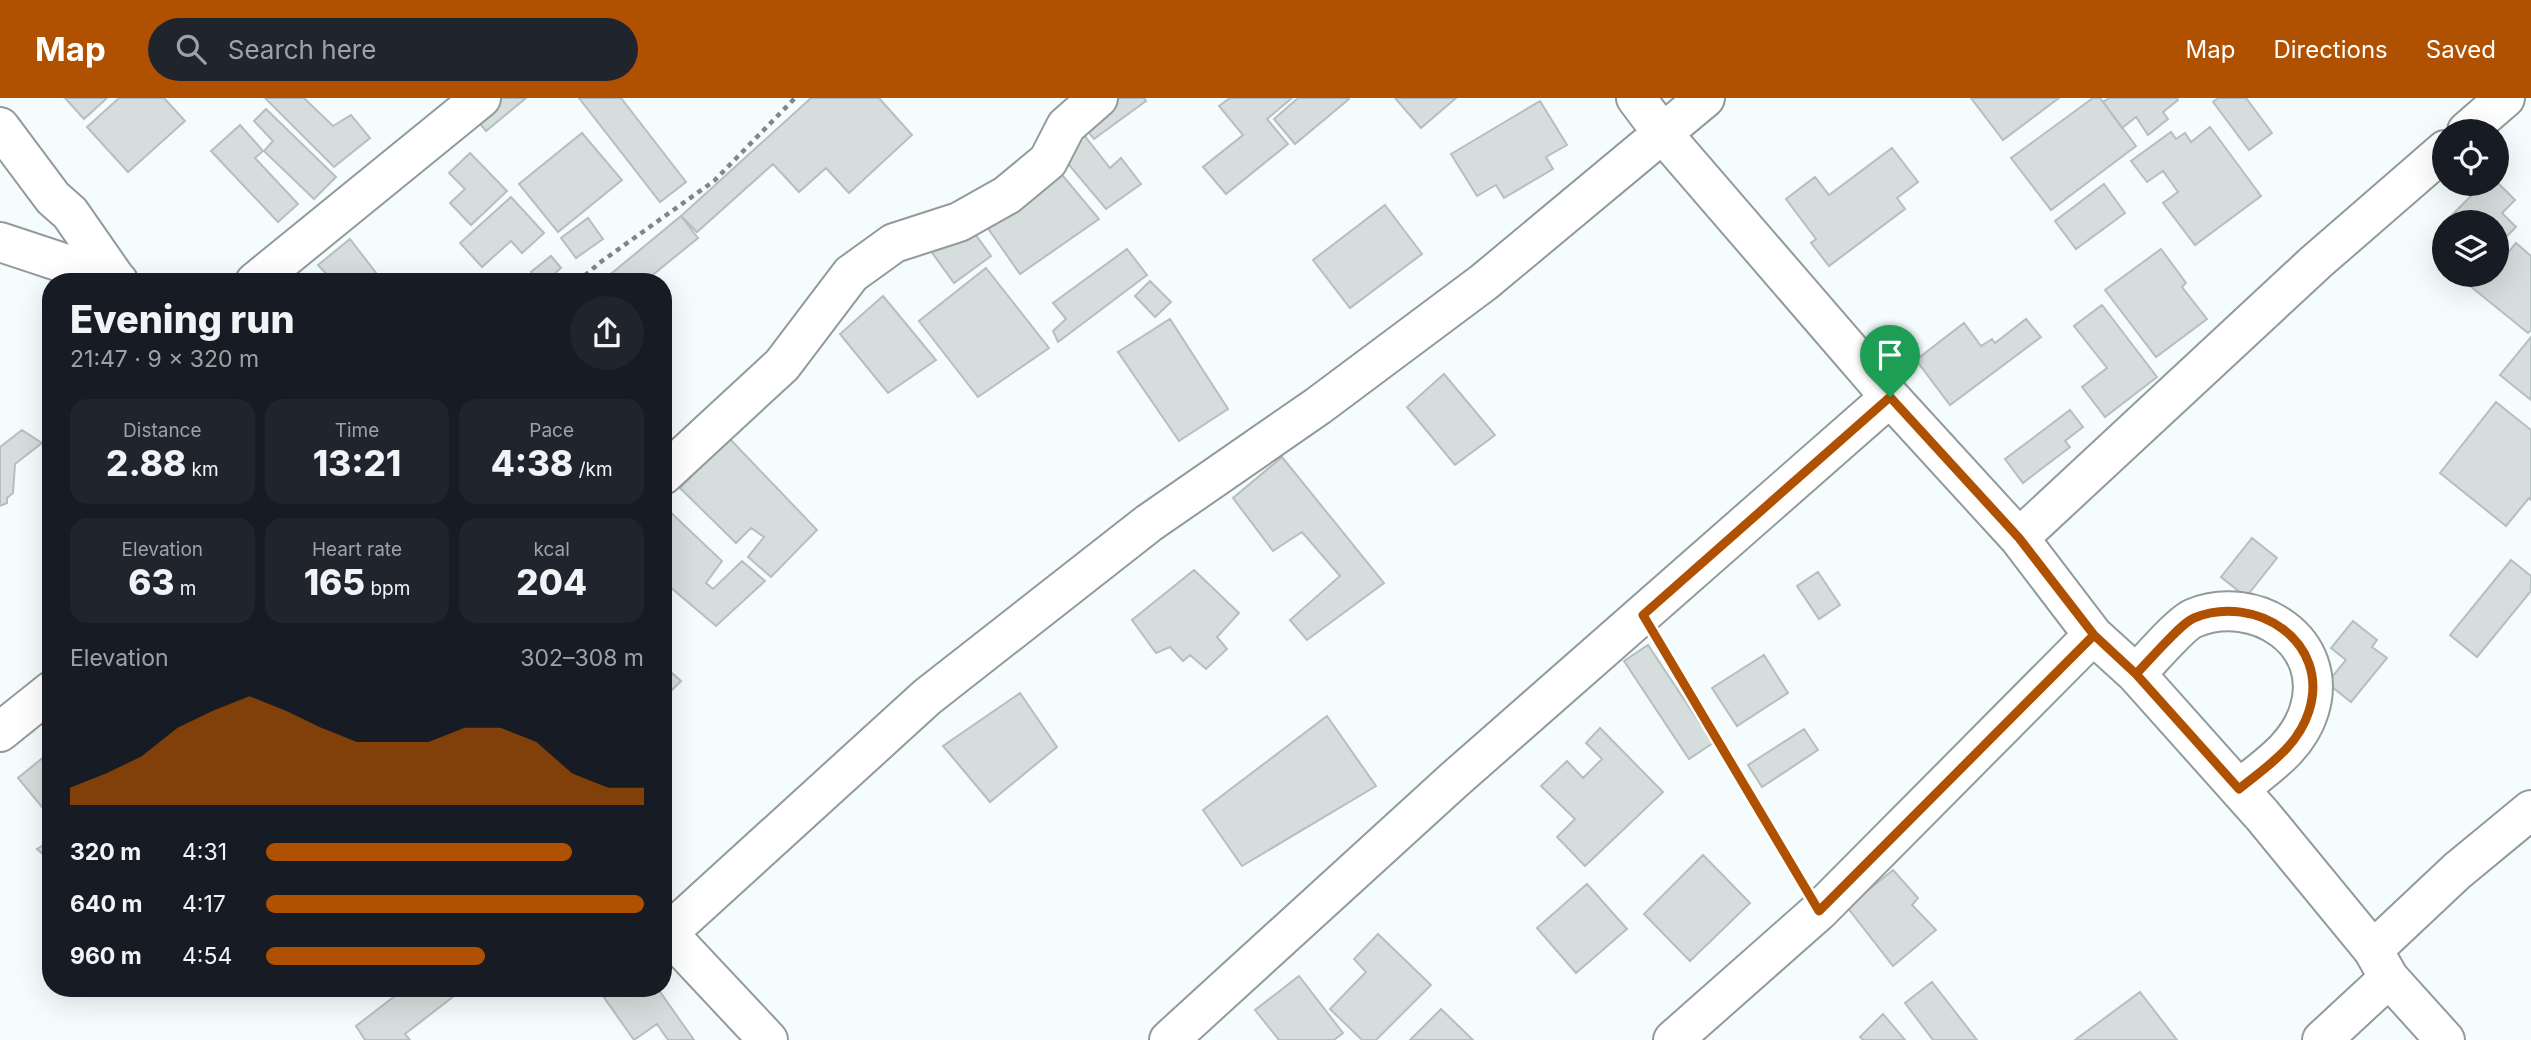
<!DOCTYPE html>
<html lang="en">
<head>
<meta charset="utf-8">
<style>
  :root { --surface:#171b24; --page:#20242c; --text:#f1f3f6; --muted:#9ea1a6; --accent:#af5100 }
  body { margin:0; font-family:Inter,sans-serif; background:var(--page); color:var(--text); height:100vh; display:flex; flex-direction:column; font-size:26px; white-space:nowrap }
  * { box-sizing:border-box; margin:0 }
  p { font-size:23px; color:var(--muted) }
  .icon { flex:none; width:38px; height:38px; fill:none; stroke:currentColor; stroke-width:2; stroke-linecap:round; stroke-linejoin:round }
  .map { position:relative; flex:1; overflow:hidden }
  .panel { position:absolute; left:42px; top:175px; width:630px; height:724px; display:flex; flex-direction:column; background:var(--surface); border-radius:28px; box-shadow:0 7px 28px #0002 }
  .panel>* { flex:none }
  .buttons { position:absolute; left:2432px; top:21px; display:grid; gap:14px }
  .buttons a { display:grid; place-items:center; width:77px; height:77px; border-radius:50%; background:var(--surface); box-shadow:0 7px 28px #0002; font-size:35px }
  .pin { position:absolute; display:grid; place-items:center; width:60px; height:60px; color:#fff; margin:-72px -30px; border-radius:50% 50% 50% 0; rotate:-45deg; box-shadow:0 0 7px #0007 }
  .pin .icon { rotate:45deg }
  .round { display:grid; place-items:center; flex:none; width:74px; height:74px; border-radius:37px; background:var(--page) }
  .overview { display:flex; align-items:center; justify-content:space-between; height:119px; padding:0 28px }
  h1 { font-size:38px; font-weight:800; line-height:52px }
  .metrics { display:grid; grid-template-columns:repeat(3,1fr); gap:10px; height:119px; padding:7px 28px }
  .metrics div { display:grid; align-content:center; border-radius:18px; background:var(--page); text-align:center }
  .metrics b { font-size:35px; font-weight:800 }
  .metrics small { font-size:19px; font-weight:400 }
  .metrics p { font-size:19px }
  .chart { height:196px; padding:14px 28px }
  .chart p { display:flex; justify-content:space-between }
  .chart svg { width:100%; height:126px; margin-top:7px; fill:var(--accent); opacity:.7 }
  ul { padding:0 28px; list-style:none; font-size:23px }
  li { display:grid; grid-template-columns:112px 84px 1fr; align-items:center; height:52px }
  li i { height:18px; border-radius:9px; background:var(--accent) }
  header { display:flex; align-items:center; gap:42px; box-sizing:border-box; height:98px; padding:0 35px; background:var(--accent); color:#fff }
  header strong { font-size:33px }
  nav { display:flex; gap:38px; margin-inline-start:auto; font-size:24px }
  .search { width:490px; height:63px; background:var(--page); display:flex; align-items:center; gap:18px; box-sizing:border-box; padding:0 24px; border-radius:38px; color:var(--muted); font-size:26px }
  .map>svg:first-child { display:block }
  .building { fill:#d5dddd; stroke:#b6bfbf; stroke-width:2 }
  .lines { fill:none; stroke-linecap:round; stroke-linejoin:round }
  .street-casing { stroke:#929a9a; stroke-width:42 }
  .path { stroke:#818687; stroke-width:4.5; stroke-dasharray:5 5; stroke-linecap:butt }
  .street { stroke:#fff; stroke-width:38 }
  .route-casing { stroke:#fff; stroke-width:14 }
  .route { stroke:#af5100; stroke-width:9 }
</style>
</head>
<body>
<header>
<strong>Map</strong>
<div class="search"><svg class="icon" aria-label="search" viewBox="0 0 24 24"><circle cx="10" cy="10" r="6"/><path d="M15 15l6 6"/></svg>Search here</div>
<nav><a>Map</a><a>Directions</a><a>Saved</a></nav>
</header>
<div class="map">
<svg width="2531" height="942" viewBox="0 0 2531 942">
  <rect width="100%" height="100%" fill="#f4fcfd"/>
  <!-- building -->
  <path class="building" d="M65,0h42l-23,21z
    M119,0h45l21,23 -57,51 -41,-45z
    M265,0h39l29,28 18,-11 19,23 -36,29z
    M493,0h33l-40,33 -13,-16z
    M579,0h42l65,84 -26,20z
    M811,0h68l33,37 -63,58 -23,-25 -27,24 -26,-28 -76,68 -16,-16z
    M1118,0h26l2,3 -52,38 -12,-15z
    M1230,0h62l-25,21 21,25 -62,50 -23,-27 40,-32 -24,-29z
    M1298,0h51v1l-54,45 -21,-25z
    M1395,0h61l-35,30z
    M1971,0h88l-56,42z
    M2093,0h7l36,48 -85,64 -40,-52z
    M2109,0h68l1,2 -15,12 5,7 -20,16 -12,-18 -14,11 -19,-26z
    M2218,0h28l26,35 -23,17 -36,-48z
    M1540,3l27,44 -21,12 7,12 -49,29 -8,-13 -19,11 -26,-42z
    M266,11l70,68 -22,22 -50,-48 9,-10 -19,-20z
    M240,27l23,26 -8,7 43,46 -20,18 -67,-71z
    M2210,29l51,69 -66,49 -32,-42 15,-11 -15,-21 -16,11 -16,-21 40,-29 5,7 9,-6 6,9z
    M582,35l40,47 -64,52 -39,-48z
    M1084,37l26,33 11,-10 20,26 -35,25 -47,-56z
    M1892,50l26,34 -21,16 8,11 -76,57 -18,-23 5,-4 -30,-40 29,-22 14,18z
    M470,55l37,38 -36,34 -21,-22 15,-14 -16,-16z
    M1053,66l46,55 -79,55 -40,-57z
    M2497,84l18,18 -13,13 14,14 -19,19v-24h-41l-6,-5 33,-33h14z
    M2104,86l21,29 -49,36 -21,-28z
    M511,99l33,36 -22,20 -11,-12 -29,26 -22,-24z
    M1385,107l37,49 -72,54 -37,-48z
    M681,118l17,22 -54,44h-43z
    M588,120l15,21 -27,19 -15,-20z
    M965,122l26,36 -37,27 -26,-36z
    M350,141l33,43h-49l-16,-17z
    M2516,145l15,13v74l-3,3 -58,-47 10,-11 7,4 3,-4h7v-9z
    M1127,151l20,26 -89,67 -5,-11 13,-12 -13,-16z
    M2161,151l25,34 -4,4 25,32 -51,38 -51,-67z
    M551,158l10,12 -16,14h-6l-8,-10z
    M986,170l63,80 -71,49 -59,-76z
    M1150,183l21,21 -16,15 -20,-21z
    M883,198l53,64 -48,33 -48,-59z
    M2102,207l55,72 -52,40 -23,-30 25,-19 -33,-42z
    M1170,221l58,90 -49,32 -61,-89z
    M2026,221l15,18 -91,68 -34,-45 48,-37 17,23 11,-7 3,4z
    M2531,239v63l-31,-25z
    M1444,276l51,61 -40,30 -48,-58z
    M2496,304l35,28v70l-2,-2 -23,28 -66,-53z
    M2070,312l13,17 -18,14 5,6 -47,36 -18,-24z
    M22,332l20,13 -27,21 -2,29 -6,5v5l-7,3v-59z
    M729,340l88,92 -46,47 -23,-20 16,-20 -13,-9 -15,15 -56,-55z
    M1282,359l102,126 -77,57 -17,-20 50,-44 -38,-44 -29,19 -40,-53z
    M665,409l57,54 -16,22 7,6 29,-28 23,20 -49,45 -53,-45v-72z
    M2252,440l25,20 -31,39 -25,-20z
    M2511,462l20,16v15l-54,66 -27,-22z
    M1194,472l45,43 -22,24 10,12 -21,20 -16,-14 -7,6 -13,-14 -14,6 -24,-33z
    M1818,474l22,33 -21,14 -22,-33z
    M2353,523l24,19 -5,7 15,11 -36,44 -24,-19 19,-23 -15,-12z
    M1648,547l65,98 -24,16 -65,-98z
    M1764,557l24,38 -51,33 -25,-38z
    M663,567l18,16 -18,18z
    M1020,595l37,54 -67,55 -47,-56z
    M1327,618l49,70 -134,80 -39,-56z
    M1600,630l63,64 -78,74 -28,-29 18,-18 -34,-33 26,-25 16,17 19,-19 -16,-16z
    M1804,631l14,21 -56,37 -14,-22z
    M51,653v67l-33,-40z
    M51,742v21l-14,-12z
    M1703,757l47,48 -60,58 -46,-47z
    M1893,772l25,28 -6,7 24,25 -43,36 -46,-59z
    M1587,786l40,45 -51,44 -39,-45z
    M1378,836l53,51 -55,55h-14l-32,-31 36,-37 -12,-13z
    M1299,878l44,57 -9,7h-55l-24,-30z
    M1932,884l45,58h-44l-28,-37z
    M404,891h59l-58,45 5,6h-45l-9,-14z
    M598,891h60l36,51h-26l-11,-16 -23,16z
    M2140,894l37,48h-102z
    M1441,911l32,31h-63z
    M1883,916l22,26h-42l-3,-3z"/>
  <g class="lines">
    <!-- street casing -->
    <g class="street-casing">
      <path id="street" d="M1636,0l27,36 227,263 129,141 74,97 43,39 126,141 111,135 16,28 56,62
        M0,29l53,71 17,15 48,69
        M2467,33l38,-33
        M0,144l118,39
        M255,184l226,-184
        M663,377l119,-110 69,-91 43,-31 65,-21 48,-27 41,-34 18,-35 32,-28
        M2019,440l297,-276 129,-112
        M2136,576c12,-12 45,-51 58,-56 61,-25 137,23 115,93 -11,36 -43,56 -70,78
        M0,634l51,-41
        M663,830l105,112
        M668,835l259,-236 222,-174 169,-117 166,-124 221,-184
        M2373,852l84,-79 74,-61
        M1169,942l285,-260 436,-383
        M1673,942l146,-129 274,-276
        M2322,942l67,-62"/>
    </g>
    <!-- path -->
    <path class="path" d="M577,184l25,-21 112,-80 81,-83
      M1664,552l133,225"/>
    <!-- street -->
    <use href="#street" class="street"/>
  </g>
  <g class="lines">
    <!-- route casing -->
    <g class="route-casing">
      <path id="route" d="M1890,299l-247,218 176,296 275,-276 42,39 103,115c27,-22 59,-42 70,-78 22,-70 -54,-118 -115,-93 -13,5 -46,44 -58,56l-42,-39 -75,-97 -129,-141"/>
    </g>
    <!-- route -->
    <use href="#route" class="route"/>
  </g>
</svg>
<div class="buttons">
<a><svg class="icon" aria-label="locate" viewBox="0 0 24 24"><circle cx="12" cy="12" r="6"/><path d="M12 2v4M12 18v4M2 12h4M18 12h4"/></svg></a>
<a><svg class="icon" aria-label="layers" viewBox="0 0 24 24"><path d="M12 4l9 5-9 5-9-5zM3 14l9 5 9-5"/></svg></a>
</div>
<div class="pin" style="left:1890px;top:299px;background:#1e9e55"><svg class="icon" aria-label="arrive" viewBox="0 0 24 24"><path d="M6 21V4h12l-3 4 3 4H6"/></svg></div>
<section class="panel">
<div class="overview"><div><h1>Evening run</h1><p>21:47 · 9 × 320 m</p></div><a class="round"><svg class="icon" aria-label="share" viewBox="0 0 24 24"><path d="M12 15V3M7 8l5-5 5 5M5 13v7h14v-7"/></svg></a></div>
<div class="metrics">
<div><p>Distance</p><b>2.88<small> km</small></b></div>
<div><p>Time</p><b>13:21</b></div>
<div><p>Pace</p><b>4:38<small> /km</small></b></div>
</div>
<div class="metrics">
<div><p>Elevation</p><b>63<small> m</small></b></div>
<div><p>Heart rate</p><b>165<small> bpm</small></b></div>
<div><p>kcal</p><b>204</b></div>
</div>
<div class="chart"><p><span>Elevation</span>302–308 m</p>
<svg viewBox="0 0 160 44" preserveAspectRatio="none"><path d="M0 44V38L10 33L20 27L30 17L40 11L50 6L60 11L70 17L80 22L90 22L100 22L110 17L120 17L130 22L140 33L150 38L160 38V44z"/></svg>
</div>
<ul>
<li><b>320 m</b>4:31<i style="width:81%"></i></li>
<li><b>640 m</b>4:17<i style="width:100%"></i></li>
<li><b>960 m</b>4:54<i style="width:58%"></i></li>
</ul>
</section>
</div>
</body>
</html>
